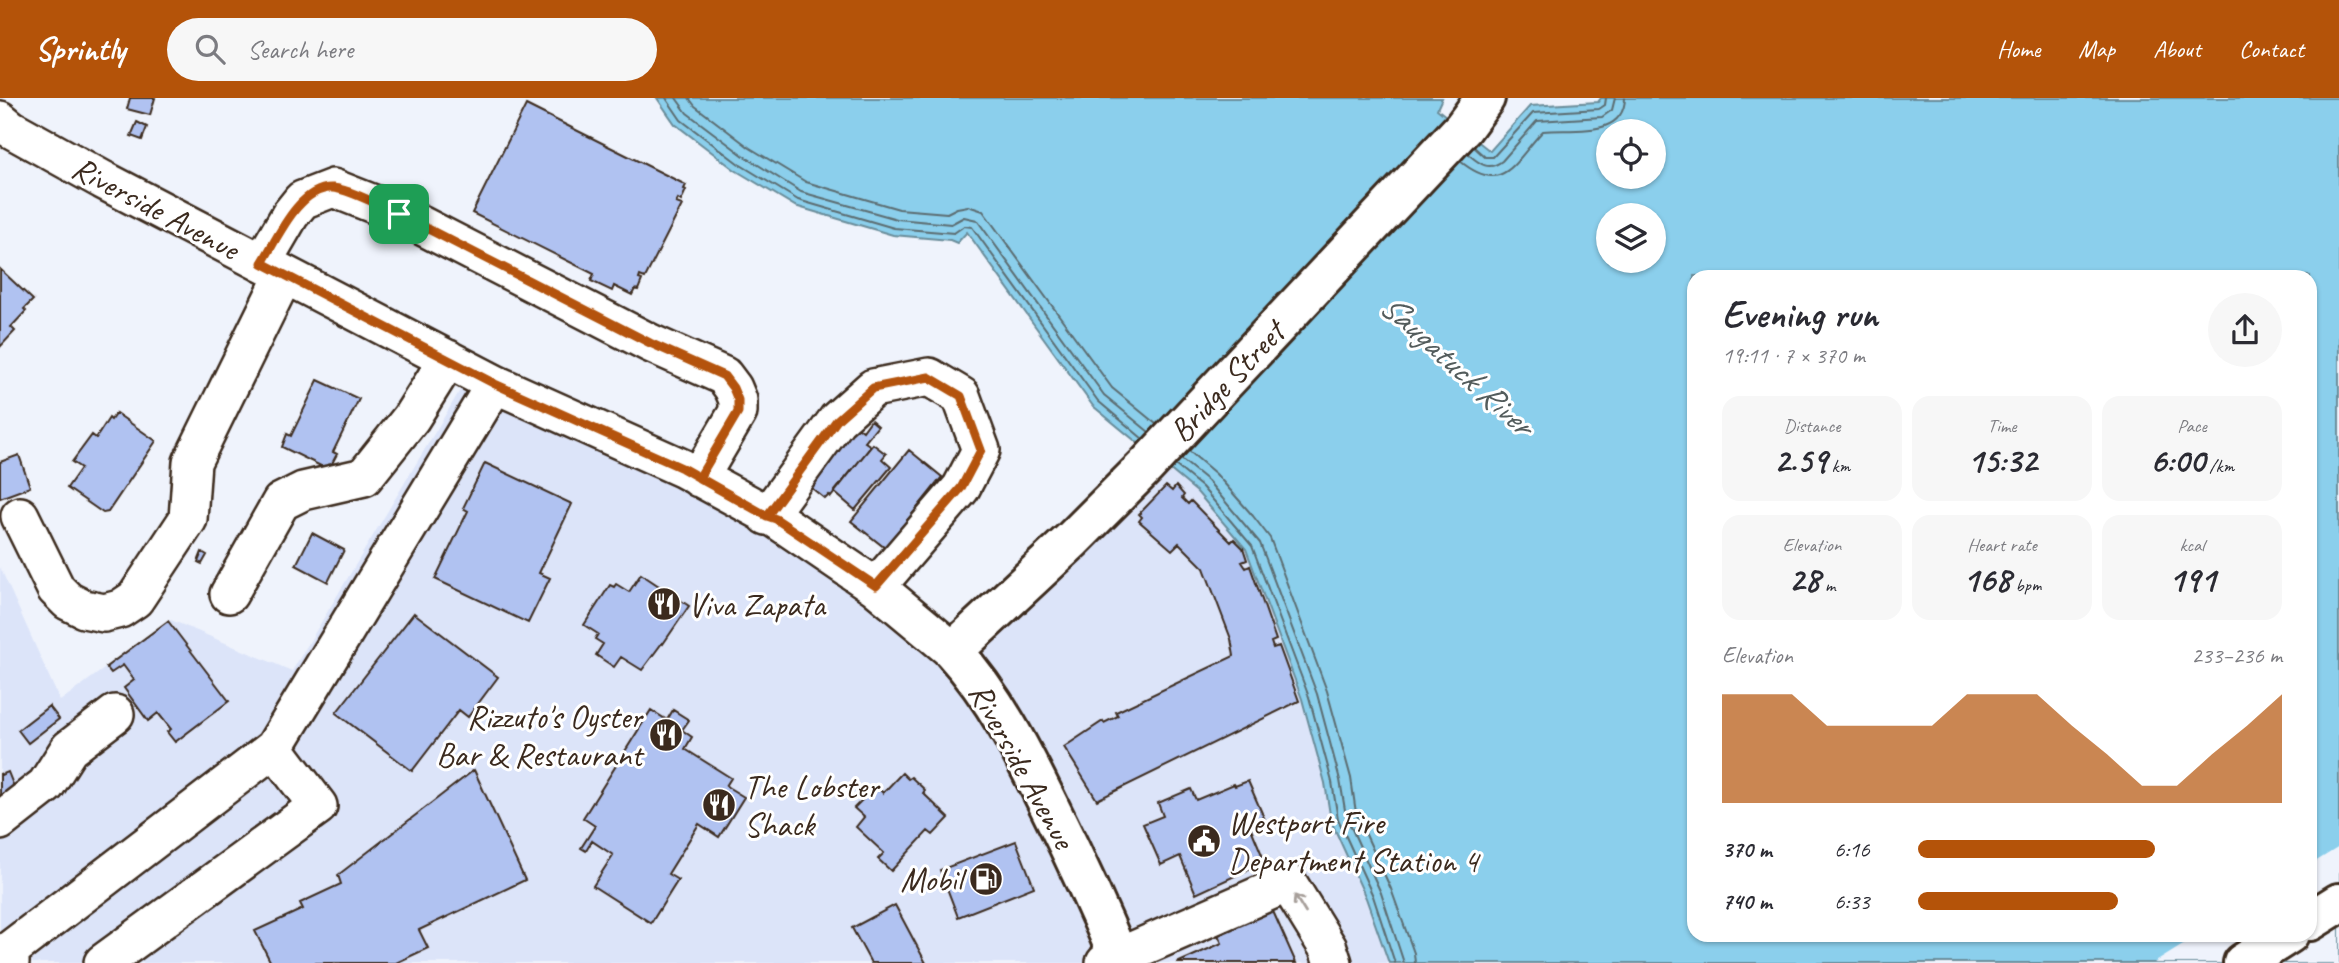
<!DOCTYPE html>
<html lang="en">
<head>
<meta charset="utf-8">
<style>
  :root { --surface:#fff; --page:#f7f7f7; --text:#2b2b33; --muted:#7c7c81; --accent:#b45309 }
  body { margin:0; font-family:Caveat,sans-serif; background:var(--page); color:var(--text); height:100vh; display:flex; flex-direction:column; font-size:26px; white-space:nowrap }
  * { box-sizing:border-box; margin:0 }
  p { font-size:23px; color:var(--muted) }
  .icon { flex:none; width:38px; height:38px; fill:none; stroke:currentColor; stroke-width:2; stroke-linecap:round; stroke-linejoin:round }
  .map { position:relative; flex:1; overflow:hidden }
  .panel { position:absolute; left:1687px; top:172px; width:630px; height:672px; display:flex; flex-direction:column; background:var(--surface); border-radius:21px; box-shadow:0 2px 5px #0004 }
  .panel>* { flex:none }
  .tools { position:absolute; left:1596px; top:21px; display:grid; gap:14px }
  .tools a { display:grid; place-items:center; width:70px; height:70px; border-radius:50%; background:var(--surface); box-shadow:0 2px 5px #0004; font-size:35px }
  .pin { position:absolute; display:grid; place-items:center; width:60px; height:60px; color:#fff; margin:-30px; border-radius:14px; box-shadow:0 4px 10px #0006 }
  .round { display:grid; place-items:center; flex:none; width:74px; height:74px; border-radius:37px; background:var(--page) }
  .headline { display:flex; align-items:center; justify-content:space-between; height:119px; padding:0 35px }
  h1 { font-size:38px; font-weight:700; line-height:52px }
  .stats { display:grid; grid-template-columns:repeat(3,1fr); gap:10px; height:119px; padding:7px 35px }
  .stats div { display:grid; align-content:center; border-radius:18px; background:var(--page); text-align:center }
  .stats b { font-size:35px; font-weight:700 }
  .stats small { font-size:19px; font-weight:400 }
  .stats p { font-size:19px }
  .chart { height:196px; padding:14px 35px }
  .chart p { display:flex; justify-content:space-between }
  .chart svg { width:100%; height:126px; margin-top:7px; fill:var(--accent); opacity:.7 }
  ul { padding:0 35px; list-style:none; font-size:23px }
  li { display:grid; grid-template-columns:112px 84px 1fr; align-items:center; height:52px }
  li i { height:18px; border-radius:9px; background:var(--accent) }
  header { display:flex; align-items:center; gap:42px; box-sizing:border-box; height:98px; padding:0 35px; background:var(--accent); color:#fff }
  header strong { font-size:33px }
  nav { display:flex; gap:38px; margin-inline-start:auto; font-size:24px }
  .search { width:490px; height:63px; background:var(--page); display:flex; align-items:center; gap:18px; box-sizing:border-box; padding:0 24px; border-radius:38px; color:var(--muted); font-size:26px }
  .map>svg:first-child { display:block }
  .built { fill:#dce4f9 }
  .water { fill:#8bcfec; stroke:#6b8d9a; stroke-width:2; fill-rule:evenodd }
  .pier { fill:#eff3fc }
  .lines { fill:none; stroke-linecap:round; stroke-linejoin:round }
  .shore { stroke:#5b6c70; stroke-width:2 }
  .building { fill:#b0c2f1; stroke:#3b2a1e; stroke-width:2 }
  .minor-casing { stroke:#3b2a1e; stroke-width:42 }
  .major-casing { stroke:#3b2a1e; stroke-width:44 }
  .highway-casing { stroke:#3b2a1e; stroke-width:44 }
  .minor { stroke:#fff; stroke-width:37 }
  .major { stroke:#fff; stroke-width:38 }
  .highway { stroke:#fff; stroke-width:38 }
  .oneway { stroke:#a79f9a }
  .route-casing { stroke:#fff; stroke-width:14 }
  .route { stroke:#b45309; stroke-width:9 }
  .labels { text-anchor:middle; stroke-width:6; stroke-linejoin:round; paint-order:stroke }
  .street-label { font-size:33px; fill:#3b2a1e; stroke:#fff }
  .poi-label { font-size:33px; fill:#3b2a1e; stroke:#fff; text-anchor:start }
  .water-label { font-size:35px; font-style:italic; fill:#535c5c; stroke:#fff }
</style>
</head>
<body>
<header>
<strong>Sprintly</strong>
<div class="search"><svg class="icon" aria-label="search" viewBox="0 0 24 24"><circle cx="10" cy="10" r="6"/><path d="M15 15l6 6"/></svg>Search here</div>
<nav><a>Home</a><a>Map</a><a>About</a><a>Contact</a></nav>
</header>
<div class="map">
<svg width="2339" height="865" viewBox="0 0 2339 865">
  <rect width="100%" height="100%" fill="#eff3fc"/>
  <filter id="ink" filterUnits="userSpaceOnUse"><feTurbulence type="fractalNoise" baseFrequency=".0143" numOctaves="2"/><feDisplacementMap in="SourceGraphic" scale="14" xChannelSelector="R" yChannelSelector="G"/><feConvolveMatrix kernelMatrix="1 2 1 2 8 2 1 2 1" color-interpolation-filters="sRGB"/></filter>
  <g filter="url(#ink)">
    <!-- built -->
    <path class="built" d="M471,274l211,96 271,183 193,-185 30,8 21,18 49,57 56,150 23,84 6,38 35,77 23,65h-1389v-396l60,134 111,-81 121,51z"/>
    <!-- water -->
    <path class="water" d="M657,0h785l-5,11 53,42 40,-45 68,-4 3,-4h738v865h-950l-23,-65 -35,-77 -6,-38 -23,-84 -56,-150 -49,-57 -104,-86 -126,-174 -10,11 -7,-3 -57,-5 -98,-29 -60,-36 -60,-46zM1608,33h46v46h-46zM1608,117h46v46h-46zM1694,178h616v658h-616z"/>
    <!-- pier -->
    <path class="pier" d="M2339,749v116h-185l45,-28 111,-1v-69z"/>
    <g class="lines">
      <!-- shore -->
      <path class="shore" d="M666,0l15,22 58,44 59,36 96,28 60,5 10,-7 8,1 126,174 45,38
        M676,0l11,15 57,43 57,36 96,27 54,5 13,-7 13,3 127,175 45,37
        M689,0l6,8 55,42 56,34 93,27 48,4 10,-5 11,-2 15,5 129,177 44,36
        M1474,49l11,10h8l40,-44 66,-4 6,-4 1,-7
        M1468,56c11,9 20,18 34,7l35,-40 65,-4 10,-7 3,-12
        M1460,63c44,36 54,0 83,-30 28,-3 81,8 82,-33
        M1189,353l27,23 37,42 17,22 57,153 24,87 5,35 35,76 23,64 1,10
        M1181,361l27,22 52,62 57,151 23,86 6,36 35,77 23,70
        M1175,367l27,22 50,59 57,151 23,85 6,37 35,77 22,67"/>
    </g>
    <!-- building -->
    <path class="building" d="M130,0h25l-5,17 -23,-6z
      M526,7l160,80 -2,4 2,1 -5,11 -3,-2 -2,4 6,2 -37,73 -5,-2 -1,3 3,1 -4,10 -3,-1 -3,6 -18,-9 -2,5 -21,-10 3,-7 -122,-61z
      M137,24l10,5 -5,13 -11,-4z
      M0,171l33,31 -9,9 2,2 -15,16 4,4 -15,16z
      M318,282l41,19 -26,53 4,2 -10,19 -2,-5 -43,-21 5,-13 4,2z
      M116,315l40,28 -48,71 -5,1 -36,-25 14,-20 -9,-6 20,-27 4,3 13,-20 2,2z
      M871,322l7,6 -13,16 6,4 -40,51 -2,-2 -4,4 -22,-18 51,-57 9,7z
      M873,346l13,10 -4,5 9,8 -36,43 -21,-18z
      M909,352l33,27 -57,71 -34,-27z
      M19,357l11,32 -30,11v-36z
      M485,365l87,41 -33,69 11,5 -22,45 -93,-44 33,-68 -5,-3z
      M1166,388l6,5 4,-5 8,9 -2,3 6,6 3,-3 40,41 3,-3 9,9 4,12 -5,2 4,6 4,-2 26,74 -5,2 2,6 6,-2 20,55 -202,99 -33,-53 39,-26 1,2 14,-7 -2,-4 118,-56 -3,-17 -27,-71 -25,-25 -7,7 -33,-29 3,-4 -3,-3z
      M312,435l32,17 -16,32 -32,-17z
      M202,454l5,3 -5,9 -4,-2z
      M641,476l48,32 -26,38 -1,-1 -20,27 -21,-13 -7,10 -18,-12 7,-11 -8,-5 3,-5 -14,-9 26,-40 4,2 2,-3 13,8z
      M414,515l84,64 -30,40 -9,-7 -47,61 -76,-58z
      M168,523l61,80 -54,41 -8,-10 4,-3 -13,-16 -10,8 -24,-33 10,-8 -11,-15 -12,8 -5,-6z
      M49,608l10,13 -31,24 -10,-13z
      M651,612l16,10 6,-10 16,10 -7,10 10,7 -7,12 46,29 -5,8 18,11 -25,40 -20,-13 -31,50 10,6 -27,43 -58,-37 20,-31 -21,-14 -6,10 -5,-3 14,-22 -12,-8z
      M474,672l51,110 -106,50 9,18 -32,15h-125l-16,-32 48,-22 -3,-6 41,-19 -3,-9z
      M8,674l10,25 -18,8v-32l1,2z
      M902,675l6,6 3,-2 14,13 -2,3 26,25 -16,17 -5,-4 -37,40 -13,-12 6,-6 -28,-26 8,-10 -10,-9 22,-22 7,7z
      M1248,683l17,39 -15,6 15,36 -69,32 -16,-38 -19,9 -18,-41 20,-8 -5,-13 33,-14 5,11 38,-16 1,2z
      M1016,743l18,46 -76,30 -18,-47z
      M1268,802l28,63h-119l45,-20 -6,-12z
      M895,807l31,58h-55l-19,-35z"/>
    <g class="lines">
      <!-- minor casing -->
      <g class="minor-casing">
        <path id="minor" d="M0,22l11,9 92,51 392,204 187,84 94,51 100,68 77,64
          M262,165l28,-48 12,-15 31,-12 66,26 251,129 74,33 9,12 5,12v12l-39,66
          M20,418l36,73 12,12 16,8 20,4 16,-4 15,-10 53,-80 4,-57 92,-187
          M767,418l70,-96 36,-32 56,-11 32,19 20,54 -20,38 -85,99
          M229,496l52,-92 22,-11 61,-14 47,-59 37,-59
          M0,723l46,-36 23,-36 46,-35
          M10,865v-13l264,-202 221,-364
          M103,865l215,-157 -44,-58
          M1105,865l183,-80 40,65 5,15"/>
      </g>
      <!-- major casing -->
      <g class="major-casing">
        <path id="major" d="M1121,865c-22,-53 -46,-105 -72,-157 -27,-55 -54,-109 -96,-155l119,-111 74,-74 317,-338 22,-30"/>
      </g>
      <!-- highway casing -->
      <g class="highway-casing">
        <path id="highway" d="M2310,823l29,-18
          M2243,865l46,-29"/>
      </g>
      <!-- minor -->
      <use href="#minor" class="minor"/>
      <!-- major -->
      <use href="#major" class="major"/>
      <!-- highway -->
      <use href="#highway" class="highway"/>
    </g>
    <!-- one-way arrows -->
    <defs><path id="oneway-shaft" d="M-6 0H5M1.5-3L5.5 0L1.5 3" fill="none" stroke-width="1.6" stroke-linecap="round" stroke-linejoin="round" transform="scale(1.75)"/></defs>
    <use class="oneway" href="#oneway-shaft" transform="translate(1300 806) rotate(-122)"/>
  </g>
  <g class="lines" filter="url(#ink)">
    <!-- route casing -->
    <g class="route-casing">
      <path id="route" d="M399,116c-16,-7 -50,-25 -66,-26 -34,-2 -56,51 -71,75l233,121 187,84 85,48 9,3 100,67 85,-98 20,-38 -20,-54 -32,-19 -56,11 -36,32 -70,96 -68,-38 39,-66v-12l-5,-12 -9,-12 -74,-33 -251,-129"/>
    </g>
    <!-- route -->
    <use href="#route" class="route"/>
  </g>
  <!-- icons -->
  <defs>
    <g id="restaurant-disc" transform="scale(1.75)"><circle r="9.5" fill="#3b2a1e" stroke="#fff"/><path d="M-5-6h1v4h1v-4h1v4h1v-4h1v5L-1.5 .5V6h-2V.5L-5-1ZM5-6V6H3V1.5H1.5Q1.5-4 5-6Z" fill="#fff"/></g>
    <g id="civic-disc" transform="scale(1.75)"><circle r="9.5" fill="#3b2a1e" stroke="#fff"/><path d="M-.6-6.5H3V-4.5H.6V-3L4-1V1h2V6H-6V1h2V-1L-.6-3ZM-1.2 2.5V6h2.4V2.5Z" fill="#fff"/></g>
    <g id="fuel-disc" transform="scale(1.75)"><circle r="9.5" fill="#3b2a1e" stroke="#fff"/><path d="M-5.5-6h7V0h2V4h1.3V-2.5L3-4.5l.8-.8L6-3V5H2.5V1h-1V6h-7ZM-4.2-4.7v3.2H.2V-4.7Z" fill="#fff"/></g>
  </defs>
  <g fill-rule="evenodd">
    <use href="#restaurant-disc" x="664" y="506"/>
    <use href="#restaurant-disc" x="666" y="637"/>
    <use href="#restaurant-disc" x="719" y="707"/>
    <use href="#civic-disc" x="1204" y="743"/>
    <use href="#fuel-disc" x="986" y="781"/>
  </g>
  <g class="labels">
    <!-- street labels -->
    <g class="street-label">
      <text transform="translate(156 109) rotate(28)" y="12">Riverside Avenue</text>
      <text transform="translate(1226 283) rotate(-47)" y="12">Bridge Street</text>
      <text transform="translate(1023 667) rotate(61)" y="12">Riverside Avenue</text>
    </g>
    <!-- poi labels -->
    <g class="poi-label">
      <text x="688" y="518">Viva Zapata</text>
      <text x="642" y="630" text-anchor="end">Rizzuto's Oyster<tspan x="642" dy="38">Bar &amp; Restaurant</tspan></text>
      <text x="744" y="700">The Lobster<tspan x="744" dy="38">Shack</tspan></text>
      <text x="1228" y="736">Westport Fire<tspan x="1228" dy="38">Department Station 4</tspan></text>
      <text x="962" y="793" text-anchor="end">Mobil</text>
    </g>
    <!-- water labels -->
    <g class="water-label">
      <text transform="translate(1457 266) rotate(42)" y="12">Saugatuck River</text>
    </g>
  </g>
</svg>
<div class="tools">
<a><svg class="icon" aria-label="locate" viewBox="0 0 24 24"><circle cx="12" cy="12" r="6"/><path d="M12 2v4M12 18v4M2 12h4M18 12h4"/></svg></a>
<a><svg class="icon" aria-label="layers" viewBox="0 0 24 24"><path d="M12 4l9 5-9 5-9-5zM3 14l9 5 9-5"/></svg></a>
</div>
<div class="pin" style="left:399px;top:116px;background:#1e9e55"><svg class="icon" aria-label="arrive" viewBox="0 0 24 24"><path d="M6 21V4h12l-3 4 3 4H6"/></svg></div>
<section class="panel">
<div class="headline"><div><h1>Evening run</h1><p>19:11 · 7 × 370 m</p></div><a class="round"><svg class="icon" aria-label="share" viewBox="0 0 24 24"><path d="M12 15V3M7 8l5-5 5 5M5 13v7h14v-7"/></svg></a></div>
<div class="stats">
<div><p>Distance</p><b>2.59<small> km</small></b></div>
<div><p>Time</p><b>15:32</b></div>
<div><p>Pace</p><b>6:00<small> /km</small></b></div>
</div>
<div class="stats">
<div><p>Elevation</p><b>28<small> m</small></b></div>
<div><p>Heart rate</p><b>168<small> bpm</small></b></div>
<div><p>kcal</p><b>191</b></div>
</div>
<div class="chart"><p><span>Elevation</span>233–236 m</p>
<svg viewBox="0 0 160 44" preserveAspectRatio="none"><path d="M0 44V6L10 6L20 6L30 17L40 17L50 17L60 17L70 6L80 6L90 6L100 17L110 27L120 38L130 38L140 27L150 17L160 6V44z"/></svg>
</div>
<ul>
<li><b>370 m</b>6:16<i style="width:65%"></i></li>
<li><b>740 m</b>6:33<i style="width:55%"></i></li>
</ul>
</section>
</div>
</body>
</html>
